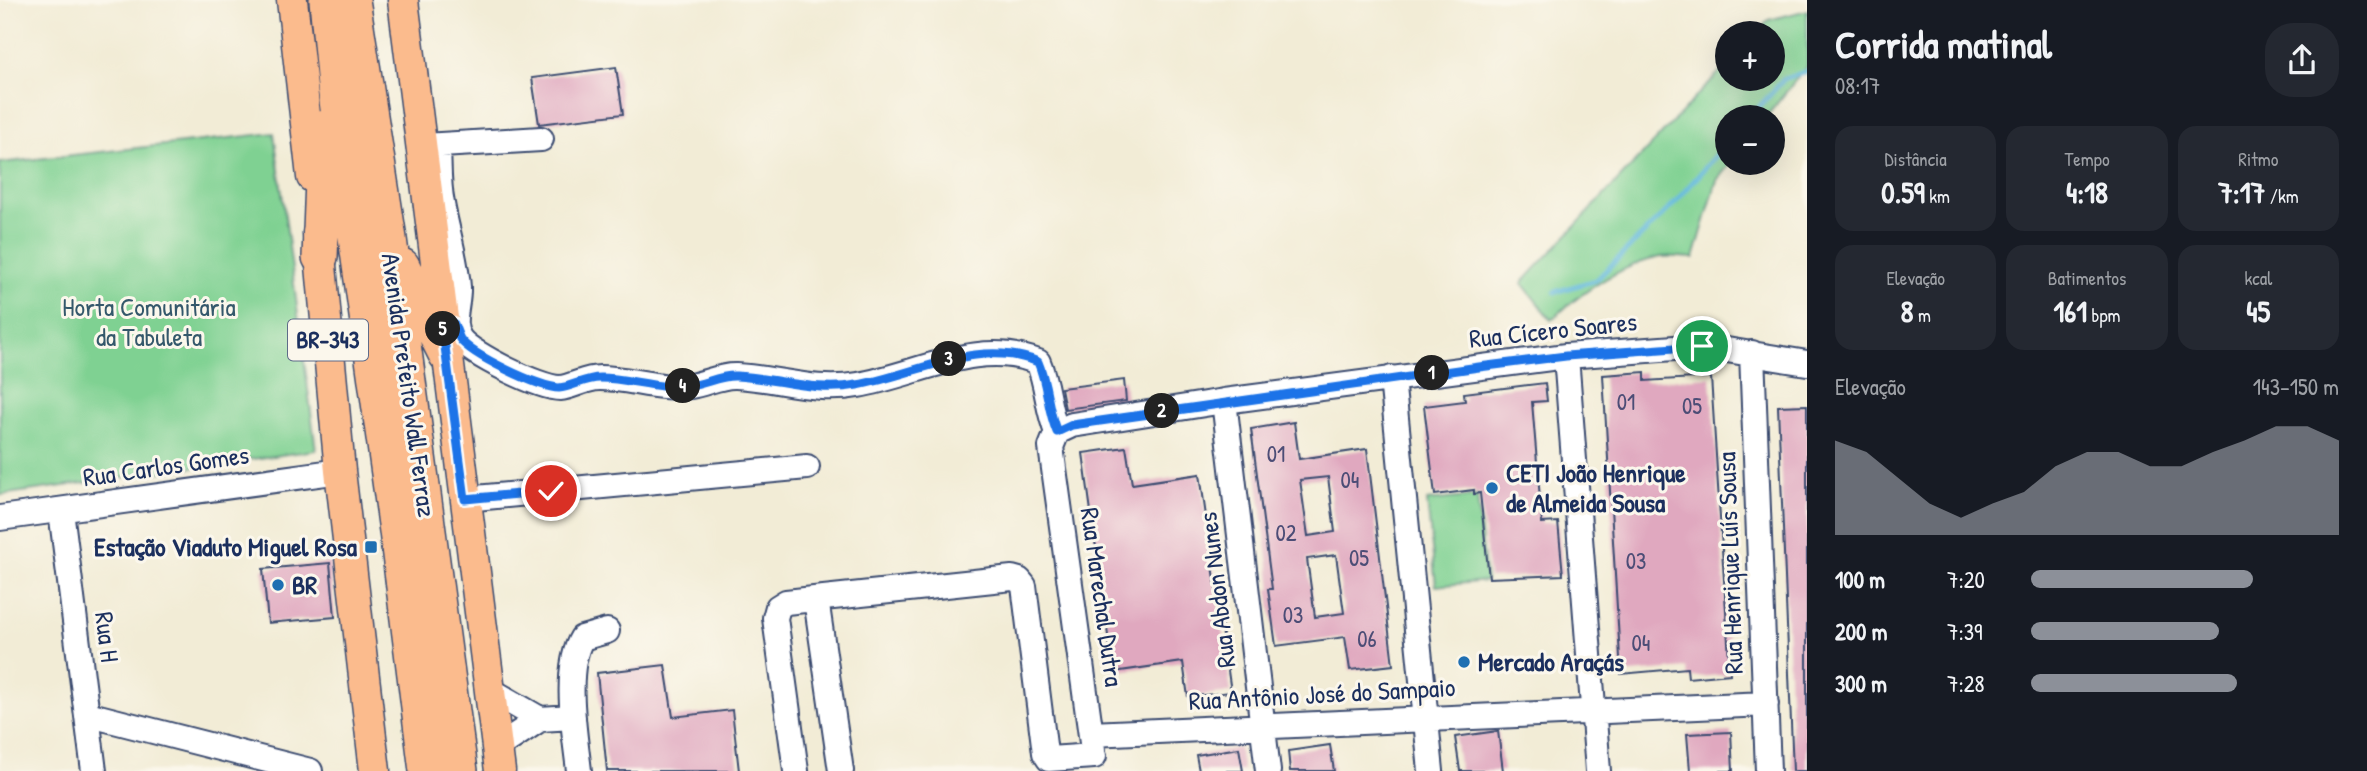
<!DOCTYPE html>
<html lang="pt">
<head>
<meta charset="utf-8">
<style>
  :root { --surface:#171b24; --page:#242831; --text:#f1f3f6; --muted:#9ea1a6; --accent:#8c9099 }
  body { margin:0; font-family:"Patrick Hand",sans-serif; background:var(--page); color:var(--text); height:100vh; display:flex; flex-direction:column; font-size:26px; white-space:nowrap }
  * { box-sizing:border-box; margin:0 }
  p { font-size:23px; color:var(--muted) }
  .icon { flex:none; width:38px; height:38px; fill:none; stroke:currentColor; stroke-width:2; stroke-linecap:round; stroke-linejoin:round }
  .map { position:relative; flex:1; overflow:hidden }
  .side { display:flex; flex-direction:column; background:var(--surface); width:560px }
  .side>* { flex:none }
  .controls { position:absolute; left:1715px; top:21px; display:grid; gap:14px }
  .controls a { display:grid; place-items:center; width:70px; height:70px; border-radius:50%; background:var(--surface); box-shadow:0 7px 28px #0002; font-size:35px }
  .pin { position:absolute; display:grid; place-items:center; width:60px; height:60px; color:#fff; margin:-30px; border:4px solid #fff; border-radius:50%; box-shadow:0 2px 7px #0007 }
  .km { position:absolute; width:35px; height:35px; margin:-18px; border-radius:50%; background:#222; color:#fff; font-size:19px; line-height:35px; text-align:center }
  .round { display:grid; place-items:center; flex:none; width:74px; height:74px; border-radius:28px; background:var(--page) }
  .head { display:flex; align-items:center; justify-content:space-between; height:119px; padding:0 28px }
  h1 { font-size:38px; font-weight:800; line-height:52px }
  .metrics { display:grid; grid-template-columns:repeat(3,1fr); gap:10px; height:119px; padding:7px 28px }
  .metrics div { display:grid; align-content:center; border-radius:18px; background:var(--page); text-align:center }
  .metrics b { font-size:30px; font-weight:800 }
  .metrics small { font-size:19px; font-weight:400 }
  .metrics p { font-size:19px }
  .chart { height:196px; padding:14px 28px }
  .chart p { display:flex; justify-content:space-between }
  .chart svg { width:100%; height:126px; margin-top:7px; fill:var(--accent); opacity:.7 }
  ul { padding:0 28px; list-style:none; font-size:23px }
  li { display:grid; grid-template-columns:112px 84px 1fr; align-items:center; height:52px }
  li i { height:18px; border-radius:9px; background:var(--accent) }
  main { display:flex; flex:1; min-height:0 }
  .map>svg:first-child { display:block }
  .green { fill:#7fd192; stroke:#4d8078; stroke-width:2 }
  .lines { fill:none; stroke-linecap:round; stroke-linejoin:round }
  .stream { stroke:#5eb8db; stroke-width:5 }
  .building { fill:#e0a8bf; fill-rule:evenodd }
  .minor-casing { stroke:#3b4b70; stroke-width:28 }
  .major-casing { stroke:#3b4b70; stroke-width:33 }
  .highway-casing { stroke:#3b4b70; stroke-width:38 }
  .minor { stroke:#fff; stroke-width:24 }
  .major { stroke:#fbbb8d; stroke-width:30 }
  .highway { stroke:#fbbb8d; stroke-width:35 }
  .route-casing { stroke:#fff; stroke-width:14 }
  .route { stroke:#1a73e8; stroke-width:9 }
  .poi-dot { fill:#1f6fb2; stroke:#fbf7ec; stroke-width:2.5 }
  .labels { text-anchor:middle; stroke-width:6; stroke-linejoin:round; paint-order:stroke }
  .number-label { font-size:23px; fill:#4c4d76 }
  .shield { fill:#fbf7ec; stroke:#5e6b89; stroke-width:2 }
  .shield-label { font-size:24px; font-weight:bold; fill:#1b2f5e }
  .park-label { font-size:26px; fill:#34586b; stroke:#fbf7ec }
  .street-label { font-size:26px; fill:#1b2f5e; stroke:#fbf7ec }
  .poi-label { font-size:26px; font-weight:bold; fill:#1b2f5e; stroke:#fbf7ec; text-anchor:start }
</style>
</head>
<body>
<main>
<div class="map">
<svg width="1807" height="771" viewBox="0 0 1807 771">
  <rect width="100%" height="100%" fill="#fbf7ec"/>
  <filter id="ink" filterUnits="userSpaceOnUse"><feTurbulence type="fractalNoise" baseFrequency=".0143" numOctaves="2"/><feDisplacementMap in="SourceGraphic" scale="14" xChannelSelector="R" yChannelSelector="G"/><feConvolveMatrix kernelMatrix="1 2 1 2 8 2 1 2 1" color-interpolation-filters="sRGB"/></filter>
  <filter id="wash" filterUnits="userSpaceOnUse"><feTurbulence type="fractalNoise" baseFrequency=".00686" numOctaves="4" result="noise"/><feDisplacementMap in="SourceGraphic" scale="28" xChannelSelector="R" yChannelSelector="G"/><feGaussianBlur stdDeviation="1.57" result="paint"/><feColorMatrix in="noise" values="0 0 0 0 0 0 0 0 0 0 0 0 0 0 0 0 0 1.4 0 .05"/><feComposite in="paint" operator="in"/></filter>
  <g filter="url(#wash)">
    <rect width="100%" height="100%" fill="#f2ecd6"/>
    <!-- green -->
    <path class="green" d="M1807,10v56l-41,51h-39v46h4l-14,17 -23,78c-10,0 -23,-3 -33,-1 -42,8 -79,35 -110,63l-29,-37 205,-219v15h46v-46h-17l13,-13z
      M274,133l42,317 -316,45v-332z
      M1477,496l9,85 -50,5 -9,-85z"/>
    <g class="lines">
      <!-- stream -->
      <path class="stream" d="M1750,117l34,-38 23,-8
        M1555,292l41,-12 75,-73 56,-64"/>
    </g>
    <g id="blocks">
      <!-- building -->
      <path class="building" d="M616,67l7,47 -84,10 -7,-46z
        M1645,372v9l66,-4 19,297 -42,4 -1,-10 -66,6 -18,-299z
        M1124,380l2,21 -61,8 -4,-21z
        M1545,383l2,18 -15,1 10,121 16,-1 5,53 -74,3 -9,-85 -6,1v-4l-39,5 -11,-89 41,-5 -1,-8z
        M1807,405v366h-14l-15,-365z
        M1294,422l5,37 68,-10 26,216 -43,5 -5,-33 -69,9 -8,-57h4l-21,-160zM1328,477l7,55 -27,4 -8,-56zM1336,555l8,58 -29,4 -8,-58z
        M1126,447l6,37 68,-10 31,218 -43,5 -5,-35 -70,10 -30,-219z
        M330,563l5,54 -67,6 -5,-54z
        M665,665l8,52 59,-7 7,61h-132l-10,-98z
        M1498,731l5,40h-43l-5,-34z
        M1731,732l2,39h-43l-3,-37z
        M1330,745l4,26h-44l-2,-20z
        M1239,748l4,23h-44l-3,-16z"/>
    </g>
  </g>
  <g filter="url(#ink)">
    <use href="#blocks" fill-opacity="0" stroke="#3b4b70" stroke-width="2"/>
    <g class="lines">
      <!-- minor casing -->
      <g class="minor-casing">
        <path id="minor" d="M424,146l117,-7
          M438,146c1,19 0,39 4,58 5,28 14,55 16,83 1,18 -9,37 2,52 12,16 80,49 100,49 12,-1 25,-10 40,-10 30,0 59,12 90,8 15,-2 31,-11 46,-10 42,2 79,17 122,9 59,-10 120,-47 180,-23 10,23 9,47 19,70
          M1752,353l16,418
          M1566,356l32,415
          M1392,378l39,393
          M1224,401l44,370
          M1057,432l15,-7 152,-24 342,-45 136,-10 105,17
          M1057,432l-6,15 42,303
          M465,499l342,-32
          M61,511l33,260
          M0,518l340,-47
          M816,599l25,172
          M490,690l50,29
          M87,714l223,57
          M1091,734l675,-30
          M498,747l42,-28 33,-2
          M579,771c-4,-36 -16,-102 3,-133l25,-7
          M796,771l-21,-153 3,-11 8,-5 226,-24 7,2 5,6 21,167 4,6 45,-3"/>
      </g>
      <!-- major casing -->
      <g class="major-casing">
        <path id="major" d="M292,0l20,177
          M403,0l97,771
          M318,233l22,238 35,300"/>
      </g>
      <!-- highway casing -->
      <g class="highway-casing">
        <path id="highway" d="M327,0l8,86 62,445 30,240
          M352,0l37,239 71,532
          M320,257l5,-129
          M402,266l44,88"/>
      </g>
      <!-- minor -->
      <use href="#minor" class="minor"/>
      <!-- major -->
      <use href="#major" class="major"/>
      <!-- highway -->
      <use href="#highway" class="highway"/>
    </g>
  </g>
  <g class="lines" filter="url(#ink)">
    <!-- route casing -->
    <g class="route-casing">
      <path id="route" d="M551,491l-86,8 -23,-175h12c2,5 4,11 6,15 11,16 80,49 99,49 13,-1 26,-10 41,-10 30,0 59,12 90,8 15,-2 31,-11 46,-10 42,2 79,17 121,9 60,-10 121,-48 181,-23 10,23 9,47 19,70l15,-7 407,-58 87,-11 136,-10"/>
    </g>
    <!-- route -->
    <use href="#route" class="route"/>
  </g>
  <!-- markers -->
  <g class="poi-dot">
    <circle cx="1492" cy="488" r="7"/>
    <rect x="364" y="540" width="14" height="14" rx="3.5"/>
    <circle cx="278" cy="585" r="7"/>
    <circle cx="1464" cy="662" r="7"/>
  </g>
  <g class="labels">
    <!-- number labels -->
    <g class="number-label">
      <text x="1626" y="410">01</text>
      <text x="1692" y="414">05</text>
      <text x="1276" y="462">01</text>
      <text x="1350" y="488">04</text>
      <text x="1286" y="541">02</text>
      <text x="1359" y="566">05</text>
      <text x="1636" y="569">03</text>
      <text x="1293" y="623">03</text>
      <text x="1367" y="647">06</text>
      <text x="1641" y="651">04</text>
    </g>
    <!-- shield labels -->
    <rect class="shield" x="288" y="319.5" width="80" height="41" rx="5"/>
    <g class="shield-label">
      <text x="328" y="348">BR-343</text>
    </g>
    <!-- park labels -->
    <g class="park-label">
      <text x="149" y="316">Horta Comunitária<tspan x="149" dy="30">da Tabuleta</tspan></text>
    </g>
    <!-- street labels -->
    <g class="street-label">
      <text transform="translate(1553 330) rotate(-6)" y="9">Rua Cícero Soares</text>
      <text transform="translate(409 385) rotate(82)" y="9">Avenida Prefeito Wall Ferraz</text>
      <text transform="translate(166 466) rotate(-8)" y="9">Rua Carlos Gomes</text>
      <text transform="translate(1730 563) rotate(-92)" y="9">Rua Henrique Luís Sousa</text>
      <text transform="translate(1217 590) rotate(-97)" y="9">Rua Abdon Nunes</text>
      <text transform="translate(1102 597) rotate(82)" y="9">Rua Marechal Dutra</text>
      <text transform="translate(107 637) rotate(83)" y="9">Rua H</text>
      <text transform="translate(1322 694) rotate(-3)" y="9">Rua Antônio José do Sampaio</text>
    </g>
    <!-- poi labels -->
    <g class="poi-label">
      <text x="1506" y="482">CETI João Henrique<tspan x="1506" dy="30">de Almeida Sousa</tspan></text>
      <text x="357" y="556" text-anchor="end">Estação Viaduto Miguel Rosa</text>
      <text x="292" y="594">BR</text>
      <text x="1478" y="671">Mercado Araçás</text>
    </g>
  </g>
</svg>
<div class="controls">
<a>+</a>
<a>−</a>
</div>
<div class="pin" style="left:1702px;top:346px;background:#1e9e55"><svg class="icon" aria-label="arrive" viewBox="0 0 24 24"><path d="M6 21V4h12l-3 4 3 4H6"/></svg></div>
<div class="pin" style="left:551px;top:491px;background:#d93025"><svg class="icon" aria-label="check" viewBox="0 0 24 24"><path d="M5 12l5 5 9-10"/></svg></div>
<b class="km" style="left:1432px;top:373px">1</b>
<b class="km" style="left:1162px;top:411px">2</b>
<b class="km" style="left:949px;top:359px">3</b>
<b class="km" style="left:683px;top:386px">4</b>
<b class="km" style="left:443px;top:329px">5</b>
</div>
<section class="side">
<div class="head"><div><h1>Corrida matinal</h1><p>08:17</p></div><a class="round"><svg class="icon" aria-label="share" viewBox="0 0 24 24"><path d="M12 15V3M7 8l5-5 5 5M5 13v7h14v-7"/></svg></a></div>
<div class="metrics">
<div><p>Distância</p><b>0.59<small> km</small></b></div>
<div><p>Tempo</p><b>4:18</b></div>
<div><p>Ritmo</p><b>7:17<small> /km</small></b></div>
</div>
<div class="metrics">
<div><p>Elevação</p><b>8<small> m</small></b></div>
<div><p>Batimentos</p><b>161<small> bpm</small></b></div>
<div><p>kcal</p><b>45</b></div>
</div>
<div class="chart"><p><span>Elevação</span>143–150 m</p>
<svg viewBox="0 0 160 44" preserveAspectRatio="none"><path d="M0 44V11L10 15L20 24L30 33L40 38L50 33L60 29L70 20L80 15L90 15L100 20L110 20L120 15L130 11L140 6L150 6L160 11V44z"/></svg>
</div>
<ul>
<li><b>100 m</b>7:20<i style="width:72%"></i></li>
<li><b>200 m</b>7:39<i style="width:61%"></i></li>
<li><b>300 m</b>7:28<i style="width:67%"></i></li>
</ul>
</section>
</main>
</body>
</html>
